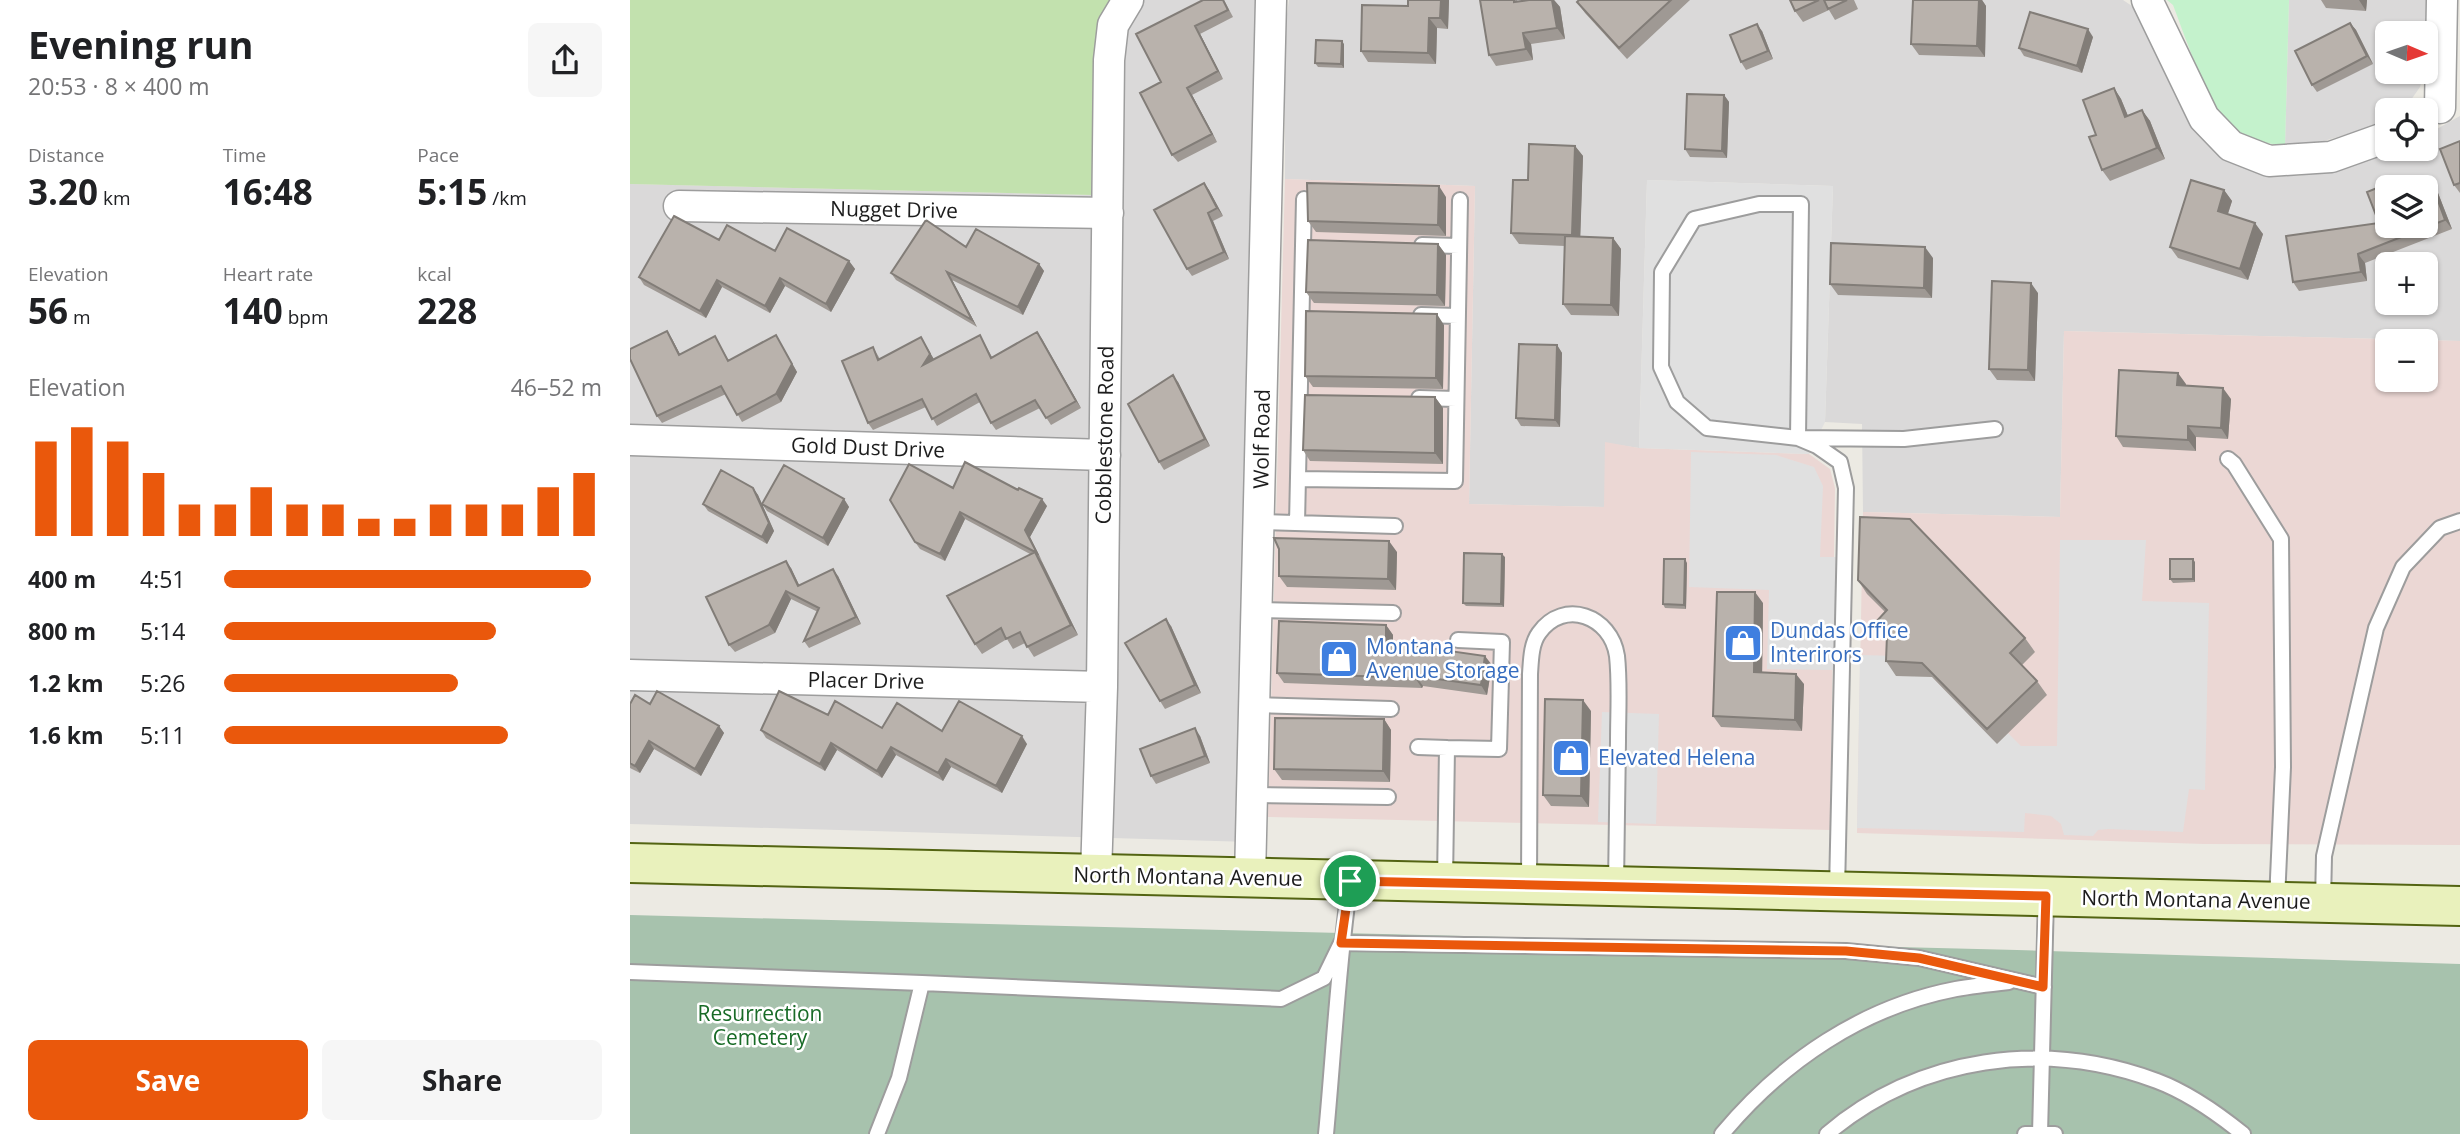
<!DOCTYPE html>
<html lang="en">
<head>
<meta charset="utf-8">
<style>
  :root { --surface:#fff; --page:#f6f6f6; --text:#202124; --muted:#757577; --accent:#ea580c }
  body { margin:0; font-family:"Open Sans",sans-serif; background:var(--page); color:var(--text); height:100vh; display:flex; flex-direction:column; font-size:26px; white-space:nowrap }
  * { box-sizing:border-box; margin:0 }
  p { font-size:23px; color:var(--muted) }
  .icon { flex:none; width:38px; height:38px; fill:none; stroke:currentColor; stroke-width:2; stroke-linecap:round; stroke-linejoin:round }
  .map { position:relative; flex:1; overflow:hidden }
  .side { display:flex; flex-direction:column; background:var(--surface); width:630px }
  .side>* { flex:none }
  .needle { width:46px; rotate:92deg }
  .controls { position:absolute; left:1745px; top:21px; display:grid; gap:14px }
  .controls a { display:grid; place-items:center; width:63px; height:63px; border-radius:10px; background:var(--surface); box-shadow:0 2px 5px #0004; font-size:35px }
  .pin { position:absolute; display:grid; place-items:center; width:60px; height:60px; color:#fff; margin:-30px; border:4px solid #fff; border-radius:50%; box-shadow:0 2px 7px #0007 }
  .round { display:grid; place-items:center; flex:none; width:74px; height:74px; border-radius:10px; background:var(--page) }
  .overview { display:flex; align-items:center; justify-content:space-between; height:119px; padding:0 28px }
  h1 { font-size:38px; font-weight:700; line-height:52px }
  .stats { display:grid; grid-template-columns:repeat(3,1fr); gap:10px; height:119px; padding:7px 28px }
  .stats div { display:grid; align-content:center }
  .stats b { font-size:35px; font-weight:700 }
  .stats small { font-size:19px; font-weight:400 }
  .stats p { font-size:19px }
  .chart { height:196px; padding:14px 28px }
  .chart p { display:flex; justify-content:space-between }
  .chart svg { width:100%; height:126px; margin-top:7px; stroke:var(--accent); stroke-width:6 }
  .primary-button { display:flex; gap:14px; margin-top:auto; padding:14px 28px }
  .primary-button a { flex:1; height:80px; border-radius:10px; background:var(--accent); color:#fff; font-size:28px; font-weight:700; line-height:80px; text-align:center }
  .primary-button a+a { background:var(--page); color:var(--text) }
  ul { padding:0 28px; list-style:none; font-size:23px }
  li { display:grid; grid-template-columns:112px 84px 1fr; align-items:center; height:52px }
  li i { height:18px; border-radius:9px; background:var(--accent) }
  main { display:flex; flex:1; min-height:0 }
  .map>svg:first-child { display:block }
  .residential { fill:#dad9d9; fill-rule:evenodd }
  .commercial { fill:#ebd7d4; fill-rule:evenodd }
  .grass { fill:#c2e1ae }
  .cemetery { fill:#a7c2ad }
  .park { fill:#c4f2cc }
  .parking { fill:#e0e0e0 }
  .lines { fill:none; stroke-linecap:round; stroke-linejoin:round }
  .lane-casing { stroke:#9d9d9d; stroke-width:18 }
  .street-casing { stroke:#9d9d9d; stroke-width:33 }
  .secondary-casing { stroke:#536412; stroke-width:42 }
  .lane { stroke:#fff; stroke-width:14 }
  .street { stroke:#fff; stroke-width:30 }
  .secondary { stroke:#e9f1bc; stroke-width:38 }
  .wall { fill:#9f9994 }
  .shaded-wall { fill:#827d78 }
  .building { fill:#b9b2ac; stroke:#827d78; stroke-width:2 }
  .route-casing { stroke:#fff; stroke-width:14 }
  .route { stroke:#ea580c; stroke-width:9 }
  .labels { text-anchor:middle; stroke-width:5; stroke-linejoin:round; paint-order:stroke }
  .street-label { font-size:21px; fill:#1c1c1c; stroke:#fff }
  .shop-label { font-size:21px; fill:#366cbe; stroke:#fff; text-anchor:start }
  .park-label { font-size:21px; fill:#186b27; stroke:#fff }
</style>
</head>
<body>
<main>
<section class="side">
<div class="overview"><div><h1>Evening run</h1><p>20:53 · 8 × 400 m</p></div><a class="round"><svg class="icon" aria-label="share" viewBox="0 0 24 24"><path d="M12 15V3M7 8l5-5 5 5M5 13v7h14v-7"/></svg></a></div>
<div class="stats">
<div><p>Distance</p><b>3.20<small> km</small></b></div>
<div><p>Time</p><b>16:48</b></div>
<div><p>Pace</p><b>5:15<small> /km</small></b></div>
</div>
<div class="stats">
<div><p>Elevation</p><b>56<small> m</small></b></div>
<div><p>Heart rate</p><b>140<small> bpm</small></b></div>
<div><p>kcal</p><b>228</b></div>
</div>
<div class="chart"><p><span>Elevation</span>46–52 m</p>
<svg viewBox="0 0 160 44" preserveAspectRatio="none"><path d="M5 44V11M15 44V6M25 44V11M35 44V22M45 44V33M55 44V33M65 44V27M75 44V33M85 44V33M95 44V38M105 44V38M115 44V33M125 44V33M135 44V33M145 44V27M155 44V22"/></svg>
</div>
<ul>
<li><b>400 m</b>4:51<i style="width:97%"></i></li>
<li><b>800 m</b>5:14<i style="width:72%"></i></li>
<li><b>1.2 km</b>5:26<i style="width:62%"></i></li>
<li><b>1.6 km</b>5:11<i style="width:75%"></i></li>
</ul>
<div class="primary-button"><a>Save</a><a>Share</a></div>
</section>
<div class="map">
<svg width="1830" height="1134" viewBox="0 0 1830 1134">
  <rect width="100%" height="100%" fill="#eceae3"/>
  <!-- residential -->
  <path class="residential" d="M499,0h142l-20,842 -621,-18v-640l463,11z
    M659,0h834l9,6 22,29 23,64 25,39 33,23 30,14 34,1 76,-18 24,-9h27v-14l34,-19v225l-396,-10 -4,186 -197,-5 -1,-88 -37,-2 8,-236 -186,-6 -8,268 -34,-5v64l-136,-3 6,-318 -190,-7v-76l-5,-37zM1757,187h39v39h-39zM1757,264h39v39h-39z
    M1659,0h140l-3,68v-35h-39v39h37l-4,15 -14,20 -5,3h-14l-1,11 -35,12 -34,10 -32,3z"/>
  <!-- commercial -->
  <path class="commercial" d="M655,179l190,7 -6,318 135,3 1,-65 34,6 170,6 21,15 5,19 -5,342 -562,-13z
    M1434,331l396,10v504l-256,-1 -347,-11 6,-321 197,5zM1757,341h39v39h-39z"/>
  <!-- grass -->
  <path class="grass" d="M0,0h507l-24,25 -20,170 -463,-11z"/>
  <!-- cemetery -->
  <path class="cemetery" d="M0,915l1387,35 443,14v170h-1830z"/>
  <!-- park -->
  <path class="park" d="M1537,0h122l-4,146c-21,-3 -39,-7 -56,-21 -19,-15 -46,-94 -56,-120z"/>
  <!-- parking -->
  <path class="parking" d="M1017,180l186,6 -8,236 -16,32 -170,-6z
    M1061,452l85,3 38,12 9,19 -3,71h18l-4,113 -67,-1 2,-79 -80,-3z
    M1430,540h86l-4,61 67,2 -4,187 -16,-1 -6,43 -75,-3 -10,1 -5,6 -29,-1 -3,-11 -10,-8 -26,-3 -1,19 -167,-4 3,-173 37,1 35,21 65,66 11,-10 13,13h36z
    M972,712l57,2 -3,110 -58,-2z"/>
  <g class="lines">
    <!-- lane casing -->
    <g class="lane-casing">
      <path id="lane" d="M792,245l37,1
        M791,315l37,1
        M789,398l37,1
        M1598,459l6,5 47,75 2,228 -6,133
        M668,479l157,2 5,-281
        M630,522l135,4
        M667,523l7,-324
        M628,610l135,3
        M625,705l136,4
        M788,747l29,1
        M622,795l136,2
        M815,881l2,-133 52,1 3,-107 -44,-2
        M899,884l1,-210c1,-14 1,-30 9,-41 25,-35 72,-17 78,23 3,28 1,57 1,85 -1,48 -1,96 -2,144
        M1207,890l9,-402 -6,-26 -23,-16 -19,-8 -91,-10 -30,-26 -16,-35 1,-95 32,-53 65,-15h42l-3,234 106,1 91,-10
        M1693,901l1,-45 52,-228 27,-61 37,-39 20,-7
        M0,972l292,11
        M247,1134l22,-56 23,-95 359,16 43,-21 17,-35 505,8 73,7 125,29
        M696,1134c8,-84 12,-169 24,-252
        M1092,1134c60,-72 140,-127 234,-145 17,-3 35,-5 53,-7
        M1197,1134c92,-78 218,-95 330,-53 32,12 60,32 86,53
        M1395,1134h30
        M1410,1134l6,-237"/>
    </g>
    <!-- street casing -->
    <g class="street-casing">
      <path id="street" d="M1517,0l57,118 27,28 38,15 62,-4 56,-20
        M1810,108l2,-108
        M49,206l429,7
        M0,440l475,15
        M0,675l472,12
        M466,875l6,-188 7,-627 4,-35 15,-25
        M620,878l21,-878"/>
    </g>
    <!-- secondary casing -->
    <g class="secondary-casing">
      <path id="secondary" d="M0,863l1830,43"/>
    </g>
    <!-- lane -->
    <use href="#lane" class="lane"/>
    <!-- street -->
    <use href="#street" class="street"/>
    <!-- secondary -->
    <use href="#secondary" class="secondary"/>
  </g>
  <!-- wall -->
  <path class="wall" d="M573,0h21l9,17 -33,17 23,45 -31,16 25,47 -39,20 -6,-7 -11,-73z
    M819,0l-1,29 -11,-1 -1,36 -68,-2 -7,-11 47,-45z
    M850,0h37l1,2 11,-2h25l6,7 5,32 -34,5 2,16 -37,6 -7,-11z
    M949,0h111l-63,59 -42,-46 -8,-11z
    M1160,0h64l4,9 -23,11 -6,-10 -26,12 -8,-11z
    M1314,0h38l4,6 -1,51 -66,-2 -8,-11z
    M1691,0h46l-1,11 -40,-3z
    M1720,23l6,7 17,34 -56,28 -5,-7z
    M1132,31l11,28 -27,11 -5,-8z
    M1463,37l-11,36 -58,-17 -5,-8z
    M714,44v24l-26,-1 -3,-4z
    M1484,88l7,11 7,17 14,-6 8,11 15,38 -55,22 -8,-11 -6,-35z
    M1094,95l5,7 -2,56 -37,-1 -5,-8z
    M1830,141v52l-6,-8z
    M945,146l8,10 -3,81 33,1 8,11 -2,67 -48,-1 -8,-11 2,-58 -46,-2 -8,-11 17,-53z
    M1764,181l4,6h-11v39h39v-39h-3l9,-3 6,9 14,36 -87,34 2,18 -68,10 -6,-9 -7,-46 93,-13 -12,-31z
    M574,183l5,7 14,26 -10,5 16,38 -37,17 -5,-7z
    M1594,190l8,11 -4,13 35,20 -15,46 -70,-22 -8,-11z
    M816,197v39l-130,-4 -8,-11z
    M89,240l56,11 74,10 6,8 -24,43 -46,-26 -15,27 -48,-26 -16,31 -62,-33 -5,-8z
    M808,244l8,11 -1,51 -131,-3 -8,-11z
    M336,247l73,17 5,7 -21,44 -71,-35 25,47 -81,-47 -5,-7z
    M1303,258l-1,40 -94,-3 -8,-11z
    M1408,293l-3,88 -38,-1 -8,-11z
    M814,325l-1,64 -130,-2 -8,-11z
    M37,331l5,8 8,15 35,-18 14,25 47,-26 21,37 -16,30 -39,20 -16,-28 -64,29 -5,-7z
    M407,332l44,76 -30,17 -11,-17 -44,22 -5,-7 -11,-21 -43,24 -11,-19 -53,23 -5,-7 5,-76 7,12 41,-22 13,23 46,-25 12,22z
    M927,345l5,8 -2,74 -39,-1 -5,-8z
    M548,382l32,64 -46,24 -5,-8z
    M1556,384v2l45,13 -3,40 -32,-2v14l-73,-4 -7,-11z
    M805,397l8,11v56l-133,-3 -7,-11z
    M123,488l5,7 16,36 -7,13 -59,-33 -5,-7z
    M323,488l94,18 -17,31 48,98 -44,22 -9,-14 -12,6 -6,-10 -25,15 -7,-10 55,-90 -65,-35 -20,42 -25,-12 -5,-7z
    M214,499l5,8 -21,39 -61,-35 -5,-7z
    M649,549l118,3 -1,38 -109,-3 -8,-11z
    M875,557l-1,50 -38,-1 -3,-3z
    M1565,562v20l-22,1 -3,-4z
    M1057,563l-1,46 -21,-1 -2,-4z
    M161,568l8,17 39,-9 23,48 -52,24 -5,-7 14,-29 -27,-13 -16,34 -40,19 -6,-7z
    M1228,580l167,58 10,14 -13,13 15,16 10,14 -50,49 -65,-67 -36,-1 -10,-15 1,-22 -12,-16 10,-11 -18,-18z
    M1133,603l-1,69 42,12 -2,47 -81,-4 -8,-11z
    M756,625l7,10v8l99,22 -5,30 -64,-9 -1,2 -138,-5 -7,-10z
    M541,626l30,67 -36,16 -5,-8z
    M0,704h20l69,22 5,7 -23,43 -47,-27 -14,24 -10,-5z
    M961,711l-2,96 -38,-1 -8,-11z
    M198,715l54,13 60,3 85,13 -25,49 -51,-26 -8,14 -47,-26 -14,23 -45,-28 -12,21 -59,-33 -5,-8z
    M754,719l7,11 -1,52 -108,-2 -8,-11z
    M570,736l10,27 -54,21 -5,-8z"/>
  <!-- shaded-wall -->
  <path class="shaded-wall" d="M811,0h8l-1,29 -8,-11z
    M922,0h2l6,7 5,32 -8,-11z
    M1349,0h3l4,6 -1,51 -8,-11z
    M1729,0h8l-1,11z
    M799,18l8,10 -1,36 -8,-11z
    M1720,23l6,7 17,34 -6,-8z
    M1127,24l5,7 11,28 -5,-8z
    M565,26l5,8 23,45 -5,-8z
    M1458,29l5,8 -11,36 -5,-7z
    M893,33l8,11 2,16 -7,-11z
    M712,41l2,3v24l-3,-4z
    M557,88l5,7 25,47 -5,-8z
    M1484,88l7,11 12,29 -8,-11z
    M1094,95l5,7 -2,56 -5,-7z
    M1512,110l8,11 15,38 -8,-11z
    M945,146l8,10 -3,90 -8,-11z
    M574,183l5,7 14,26 -6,-8z
    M1802,184l6,9 14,36 -7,-9z
    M809,186l7,11v39l-8,-11z
    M1594,190l8,11 -7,21 -7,-11z
    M578,213l5,8 16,38 -5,-7z
    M1625,223l8,11 -15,46 -8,-11z
    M983,238l8,11 -2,67 -8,-11z
    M808,244l8,11 -1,51 -8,-11z
    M1295,247l8,11 -1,40 -8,-10z
    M1728,254l7,9 2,18 -6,-9z
    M219,261l6,8 -24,43 -5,-8z
    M409,264l5,7 -21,44 -5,-8z
    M317,272l5,8 25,47 -5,-7z
    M150,278l5,8 -15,27 -5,-7z
    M87,280l5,7 -16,31 -6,-7z
    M1401,283l7,10 -3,88 -7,-11z
    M807,314l7,11 -1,64 -7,-11z
    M37,331l5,8 12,23 -5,-7z
    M407,332l5,7 39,69 -5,-7z
    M146,335l21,37 -16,30 -5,-8z
    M291,337l14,24 -12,4z
    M927,345l5,8 -2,74 -5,-7z
    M1548,373l8,11 -1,12 -8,-11z
    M543,375l5,7 32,64 -5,-7z
    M1593,388l8,11 -3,40 -7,-11z
    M805,397l8,11v56l-8,-11z
    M1558,426l8,11v14l-8,-11z
    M123,488l5,7 16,36 -7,13 -5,-7z
    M214,499l5,8 -21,39 -5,-8z
    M412,499l5,7 -17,31 12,24 -5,-8 -12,-23z
    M330,512l5,7 -20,42 -5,-7z
    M759,541l8,11 -1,38 -8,-11z
    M405,552l7,10 36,73 -7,-10z
    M872,554l3,3 -1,50 -3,-3z
    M1055,559l2,4 -1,46 -2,-4z
    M1563,559l2,3v20l-2,-3z
    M156,561l5,7 12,25 -5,-7z
    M203,569l5,7 23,48 -5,-7z
    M156,591l5,8 -16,34 -6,-8z
    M1125,592l8,11 -1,80 -8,-11z
    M536,619l5,7 30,67 -6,-8z
    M756,625l7,10v16l-7,-9z
    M855,656l7,9 -5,30 -6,-10z
    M1166,674l8,10 -2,47 -7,-11z
    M786,676l7,10 -1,2 -7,-10z
    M953,700l8,11 -2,96 -8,-11z
    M754,719l7,11 -1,52 -7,-11z
    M89,726l5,7 -23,43 -6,-7z
    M565,728l5,8 10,27 -5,-7z
    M392,736l5,8 -25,49 -6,-7z
    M19,741l5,8 -14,24 -5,-7z
    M201,743l6,7 -12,21 -5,-7z
    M261,747l5,8 -14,23 -5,-7z
    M316,759l5,8 -8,14 -5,-8z"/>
  <!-- building -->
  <path class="building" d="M573,0h20l5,10 -33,16 23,45 -31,17 25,46 -40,21 -32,-62 21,-11 -25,-48z
    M778,0h33l-1,18h-11l-1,35 -67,-2 1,-46 46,1z
    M850,0h34v2l15,-2h23l5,28 -34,5 3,16 -37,6z
    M949,0h92l-52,48 -42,-46z
    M1160,0h29l-24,11z
    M1194,0h23l-19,9z
    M1283,0h66l-2,46 -66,-2z
    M1400,12l58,17 -11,37 -58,-18z
    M1720,23l17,33 -55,29 -17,-34z
    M1127,24l11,27 -27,11 -11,-27z
    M686,40l26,1 -1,23 -26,-1z
    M1484,88l11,29 17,-7 15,38 -55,22 -13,-33 7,-2 -13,-35z
    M1057,94l37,1 -2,56 -37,-2z
    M1830,141v42l-6,2 -14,-36z
    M899,144l46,2 -3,89 -61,-2 2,-53h15z
    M1561,180l33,10 -6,21 37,12 -15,46 -70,-22z
    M1764,181l2,6h-9v39h39v-39h-3l9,-3 13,36 -87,34 3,18 -68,10 -7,-46 93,-13 -12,-31z
    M574,183l13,25 -9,5 16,39 -37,17 -33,-59z
    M677,183l132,3 -1,39 -130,-4z
    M44,216l45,24 8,-15 48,26 12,-23 62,33 -23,43 -46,-26 -15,28 -48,-26 -17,31 -61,-34z
    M296,220l40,27 10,-18 63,35 -21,43 -71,-35 25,48 -81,-47z
    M935,236l48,2 -2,67 -48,-1z
    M678,240l130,4 -1,51 -131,-3z
    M1201,243l94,4 -1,41 -94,-4z
    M1362,281l39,2 -3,87 -39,-1z
    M676,311l131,3 -1,64 -131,-2z
    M37,331l12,24 36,-19 13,25 48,-26 16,29 -16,30 -39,21 -16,-29 -64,30 -27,-57v-10z
    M407,332l39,69 -30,17 -11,-18 -44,23 -15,-29 -44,25 -10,-20 -54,24 -26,-62 31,-14 5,13 43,-23 9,17 -7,11 57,-30 11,23z
    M889,344l38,1 -2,75 -39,-2z
    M1489,370l59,3 -1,12 46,3 -2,40 -33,-2v14l-72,-4z
    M543,375l32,64 -46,23 -31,-58z
    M675,395l130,2v56l-132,-3z
    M335,462l53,28 1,-2 23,11 -17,31 12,23 -77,-41 -20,42 -25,-12 -25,-42 19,-36 44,24z
    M154,465l60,34 -21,39 -61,-34z
    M91,470l32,18 16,35 -7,14 -59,-33z
    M1230,517l50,2 115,119 -15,15 27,28 -50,48 -65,-66 -36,-2 1,-26 -12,-12 12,-13 -29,-30z
    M644,538l115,3 -1,38 -109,-3v-27z
    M405,552l36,73 -44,22 -7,-15 -14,7 -5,-11 -26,16 -28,-48z
    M834,553l38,1 -1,50 -38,-1z
    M1034,559h21l-1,46 -21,-1z
    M1540,559h23v20h-23z
    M156,561l12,25 35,-17 23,48 -52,24 15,-33 -33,-17 -17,34 -40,20 -23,-48z
    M1087,592h38l-1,80 42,2 -1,46 -82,-4z
    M536,619l29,66 -35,16 -35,-58z
    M649,621l107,4v17l99,14 -4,29 -65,-9 -1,2 -138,-5z
    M27,691l62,35 -24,43 -46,-28 -14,25 -5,-3v-59l5,-9 15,9z
    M149,691l49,24 7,-14 47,27 15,-25 45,28 17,-30 63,35 -26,50 -50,-27 -8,14 -47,-26 -14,24 -46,-28 -11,21 -59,-34z
    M915,699l38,1 -2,96 -38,-1z
    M645,718l109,1 -1,52 -109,-2z
    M565,728l10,28 -54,20 -11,-27z"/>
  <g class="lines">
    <!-- route casing -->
    <g class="route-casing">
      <path id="route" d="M720,881l696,15 -3,91 -124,-29 -73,-7 -505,-8z"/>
    </g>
    <!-- route -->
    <use href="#route" class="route"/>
  </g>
  <!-- icons -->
  <defs>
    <g id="shop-square" transform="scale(2.0125)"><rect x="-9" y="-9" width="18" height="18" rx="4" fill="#3f7fe0" stroke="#fff"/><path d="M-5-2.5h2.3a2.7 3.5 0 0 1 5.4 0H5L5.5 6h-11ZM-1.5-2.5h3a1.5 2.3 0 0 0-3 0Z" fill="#fff"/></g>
  </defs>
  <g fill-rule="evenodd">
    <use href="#shop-square" x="1113" y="643"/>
    <use href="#shop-square" x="709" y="659"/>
    <use href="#shop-square" x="941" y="758"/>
  </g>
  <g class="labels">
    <!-- street labels -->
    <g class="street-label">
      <text transform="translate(264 210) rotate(1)" y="7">Nugget Drive</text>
      <text transform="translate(475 435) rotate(-89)" y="7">Cobblestone Road</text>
      <text transform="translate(632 439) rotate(-89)" y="7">Wolf Road</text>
      <text transform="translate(238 448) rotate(2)" y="7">Gold Dust Drive</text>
      <text transform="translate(236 681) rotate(1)" y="7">Placer Drive</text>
      <text transform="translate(558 877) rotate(1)" y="7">North Montana Avenue</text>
      <text transform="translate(1566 900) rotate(1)" y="7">North Montana Avenue</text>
    </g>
    <!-- shop labels -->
    <g class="shop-label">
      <text x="1140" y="638">Dundas Office<tspan x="1140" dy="24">Interirors</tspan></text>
      <text x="736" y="654">Montana<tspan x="736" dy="24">Avenue Storage</tspan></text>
      <text x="968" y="765">Elevated Helena</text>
    </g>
    <!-- park labels -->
    <g class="park-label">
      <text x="130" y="1021">Resurrection<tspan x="130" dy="24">Cemetery</tspan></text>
    </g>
  </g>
</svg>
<div class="controls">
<a><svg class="needle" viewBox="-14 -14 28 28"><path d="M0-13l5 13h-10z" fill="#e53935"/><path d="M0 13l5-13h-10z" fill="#757577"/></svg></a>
<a><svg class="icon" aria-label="locate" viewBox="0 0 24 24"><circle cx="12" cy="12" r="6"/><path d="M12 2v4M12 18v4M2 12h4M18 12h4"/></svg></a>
<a><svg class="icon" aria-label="layers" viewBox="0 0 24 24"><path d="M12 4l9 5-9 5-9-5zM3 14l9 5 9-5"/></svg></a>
<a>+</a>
<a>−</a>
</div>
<div class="pin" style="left:720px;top:881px;background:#1e9e55"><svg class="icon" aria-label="arrive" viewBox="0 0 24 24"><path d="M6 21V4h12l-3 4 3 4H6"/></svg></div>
</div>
</main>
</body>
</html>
